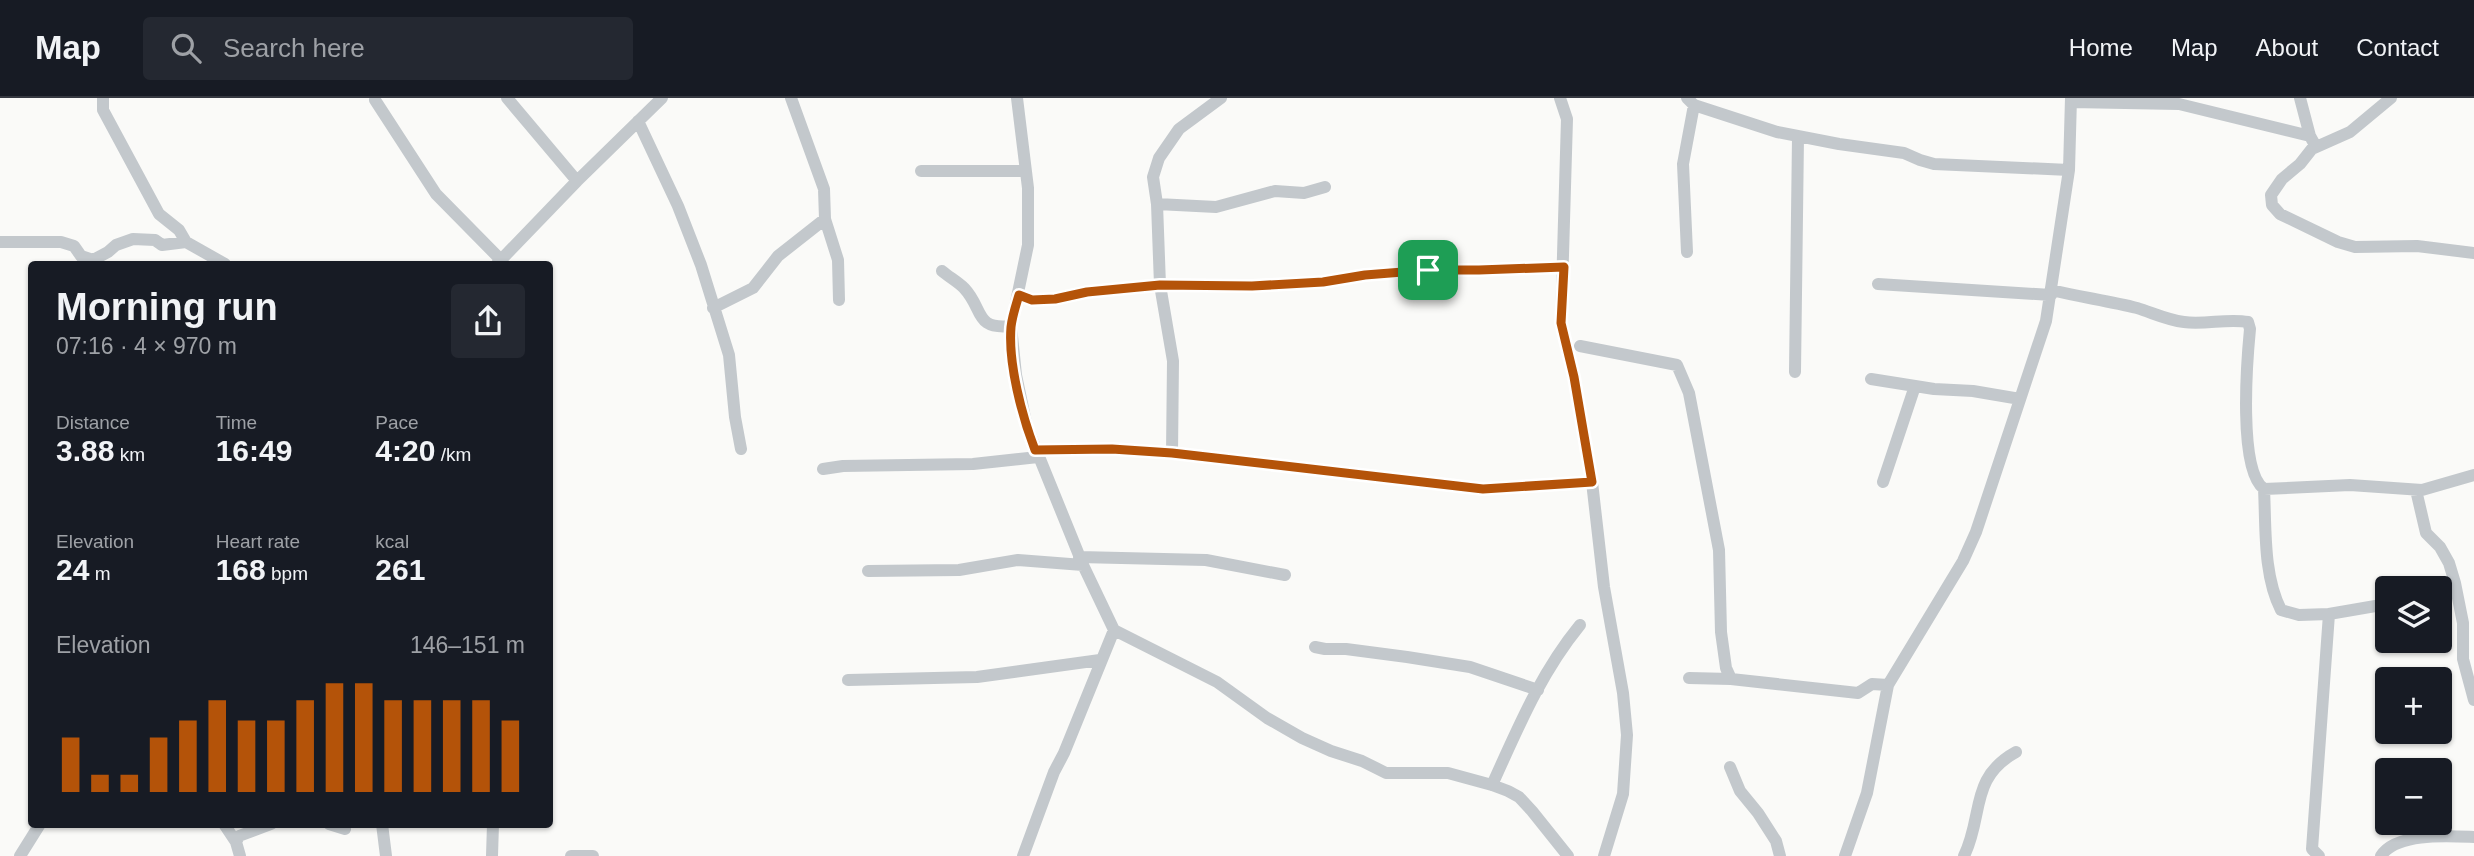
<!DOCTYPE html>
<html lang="en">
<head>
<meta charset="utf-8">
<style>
  :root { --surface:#171b24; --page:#242831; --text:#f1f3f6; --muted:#9ea1a6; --line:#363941; --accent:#b45309 }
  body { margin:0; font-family:Helvetica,sans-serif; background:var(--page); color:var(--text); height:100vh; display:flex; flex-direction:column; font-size:26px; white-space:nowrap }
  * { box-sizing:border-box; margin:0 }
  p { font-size:23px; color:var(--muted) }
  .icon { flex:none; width:38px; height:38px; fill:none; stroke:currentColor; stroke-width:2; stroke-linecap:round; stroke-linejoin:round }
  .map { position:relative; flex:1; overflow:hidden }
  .drawer { position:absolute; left:28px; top:163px; width:525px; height:567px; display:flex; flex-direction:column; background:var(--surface); border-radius:7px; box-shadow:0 2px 5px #0004 }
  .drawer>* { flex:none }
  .tools { position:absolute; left:2375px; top:478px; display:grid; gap:14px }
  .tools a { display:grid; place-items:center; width:77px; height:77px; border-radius:7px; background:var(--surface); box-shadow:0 2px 5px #0004; font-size:35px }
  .pin { position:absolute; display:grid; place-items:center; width:60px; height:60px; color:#fff; margin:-30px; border-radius:14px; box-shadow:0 4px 10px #0006 }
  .round { display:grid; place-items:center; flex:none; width:74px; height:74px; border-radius:7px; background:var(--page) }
  .headline { display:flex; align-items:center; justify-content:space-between; height:119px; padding:0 28px }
  h1 { font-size:38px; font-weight:700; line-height:52px }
  .figures { display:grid; grid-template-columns:repeat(3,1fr); gap:10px; height:119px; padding:7px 28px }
  .figures div { display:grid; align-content:center }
  .figures b { font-size:30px; font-weight:700 }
  .figures small { font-size:19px; font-weight:400 }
  .figures p { font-size:19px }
  .chart { height:196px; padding:14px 28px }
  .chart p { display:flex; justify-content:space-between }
  .chart svg { width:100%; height:126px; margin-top:7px; stroke:var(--accent); stroke-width:6 }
  header { display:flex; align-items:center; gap:42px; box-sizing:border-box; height:98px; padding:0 35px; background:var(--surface); border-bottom:2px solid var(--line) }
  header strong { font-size:33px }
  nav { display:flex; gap:38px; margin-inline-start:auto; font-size:24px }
  .search { width:490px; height:63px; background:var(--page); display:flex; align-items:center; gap:18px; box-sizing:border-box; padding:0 24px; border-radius:7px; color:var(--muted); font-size:26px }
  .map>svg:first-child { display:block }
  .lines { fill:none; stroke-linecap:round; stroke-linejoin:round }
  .minor { stroke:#c3c8cc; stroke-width:12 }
  .route-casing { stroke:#fff; stroke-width:14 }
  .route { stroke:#b45309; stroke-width:9 }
</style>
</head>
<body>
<header>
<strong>Map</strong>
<div class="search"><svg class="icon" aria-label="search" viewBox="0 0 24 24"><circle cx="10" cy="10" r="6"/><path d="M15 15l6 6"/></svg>Search here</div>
<nav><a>Home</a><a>Map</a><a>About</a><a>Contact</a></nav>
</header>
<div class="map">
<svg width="2474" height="758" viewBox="0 0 2474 758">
  <rect width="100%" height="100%" fill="#fafaf8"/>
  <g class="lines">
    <!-- minor -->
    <path class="minor" d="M103,0v12l56,104 20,16 7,12
      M507,0l70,83
      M791,0l33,91 1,30 13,41 1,40
      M1017,0l11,90v57l-17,81 5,49 11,52 56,138 31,65
      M1560,0l7,21 -6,204 13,54 18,105 12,105 19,106 4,42 -4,59 -19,62
      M1687,0l7,7 83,27 62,12 65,9 16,7 14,4 135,6
      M2300,0l10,38 5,9 -15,19 -18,15 -11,16 1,10 8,9 58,28 17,5 62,-1 57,7
      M375,2l61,94 65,66
      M2071,4l108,2 131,32
      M638,23l40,85 23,59 28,90 6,62 6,32
      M2314,50l36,-16 41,-34
      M921,73h105
      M1157,106l59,3 59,-16 29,2 21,-6
      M0,144h61l13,4 7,10 12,4 15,-8 8,-7 17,-6 22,1 7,5 24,-3 39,22
      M1687,154l-4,-88 11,-59
      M497,166l80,-83 85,-83
      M942,173c7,6 16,11 22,17 20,21 10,42 47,38
      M1878,186l173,11
      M2051,192c29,7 58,11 86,18 16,5 30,12 47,14 21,3 44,-4 64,0l2,7c-3,31 -12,141 14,160l86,-4 72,5 52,-15
      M1019,197l14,5 22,-1 32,-7 73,-7 93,1 70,-4 42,-7 63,-5h51l85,-3
      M713,210l40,-20 25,-32 47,-37
      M1580,248l97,19 12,28 30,157 2,82 5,36 5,11 127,14 14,-9 16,1
      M1795,274l3,-235
      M1871,281l63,10 39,2 47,8
      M1035,352l77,-1 60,4 311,36 109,-7
      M1172,355l1,-92 -13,-76 -3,-81 -4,-27 6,-19 20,-29 42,-31
      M823,371l20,-3 130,-2 65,-7
      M1883,384l32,-96
      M2264,391c2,38 -1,86 17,121l18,5 30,-1 -17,235 7,7
      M2416,392l10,43 14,14 9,16 6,20 8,40v36l11,41
      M1079,459l127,3 79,15
      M868,473l91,-1 59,-10 65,5
      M2329,516l58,-10
      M1315,549l10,2h21l61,8 63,10 68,23
      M1689,580l42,1
      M848,582l129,-3 123,-17
      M1730,669l10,24 18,22 18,28 4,15
      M1492,687c26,-57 48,-111 88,-160
      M224,726l12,18 4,14
      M329,726l16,5
      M382,726l4,32
      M236,744l3,-6 32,-12
      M20,758l20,-32
      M492,758l1,-32
      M571,758h22
      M1023,758l31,-84 10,-19 50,-123 103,52 50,36 35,20 29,13 31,10 24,12h62l44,12 16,6 11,6 13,14 36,45
      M1845,758l22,-63 21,-108 75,-124 13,-29 70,-211 23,-151 2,-72
      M1964,758c20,-41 5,-78 52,-104
      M2381,758c15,-24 69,-20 93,-19"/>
  </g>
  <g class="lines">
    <!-- route casing -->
    <g class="route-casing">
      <path id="route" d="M1564,169l-3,56 13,54 18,105 -109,7 -311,-36 -60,-4 -77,1c-13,-34 -27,-86 -24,-123 1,-10 5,-22 8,-32l13,5 23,-1 32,-7 73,-7 92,1 71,-4 42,-7 63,-5h51z"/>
    </g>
    <!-- route -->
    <use href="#route" class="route"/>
  </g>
</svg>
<div class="tools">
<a><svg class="icon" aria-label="layers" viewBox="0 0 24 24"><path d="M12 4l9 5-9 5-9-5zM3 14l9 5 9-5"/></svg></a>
<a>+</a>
<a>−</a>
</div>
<div class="pin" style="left:1428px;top:172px;background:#1e9e55"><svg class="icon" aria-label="arrive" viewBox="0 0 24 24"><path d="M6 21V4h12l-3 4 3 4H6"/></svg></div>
<section class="drawer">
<div class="headline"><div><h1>Morning run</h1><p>07:16 · 4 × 970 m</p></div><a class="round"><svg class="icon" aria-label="share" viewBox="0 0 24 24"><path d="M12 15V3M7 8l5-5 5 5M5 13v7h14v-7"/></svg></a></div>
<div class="figures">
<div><p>Distance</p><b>3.88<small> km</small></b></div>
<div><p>Time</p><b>16:49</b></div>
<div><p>Pace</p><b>4:20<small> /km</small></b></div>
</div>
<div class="figures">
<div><p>Elevation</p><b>24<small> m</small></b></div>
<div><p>Heart rate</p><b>168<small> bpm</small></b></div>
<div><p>kcal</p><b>261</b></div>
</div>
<div class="chart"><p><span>Elevation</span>146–151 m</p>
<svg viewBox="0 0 160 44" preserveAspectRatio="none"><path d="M5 44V25M15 44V38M25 44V38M35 44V25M45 44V19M55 44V12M65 44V19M75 44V19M85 44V12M95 44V6M105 44V6M115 44V12M125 44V12M135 44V12M145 44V12M155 44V19"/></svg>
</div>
</section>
</div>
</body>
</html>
